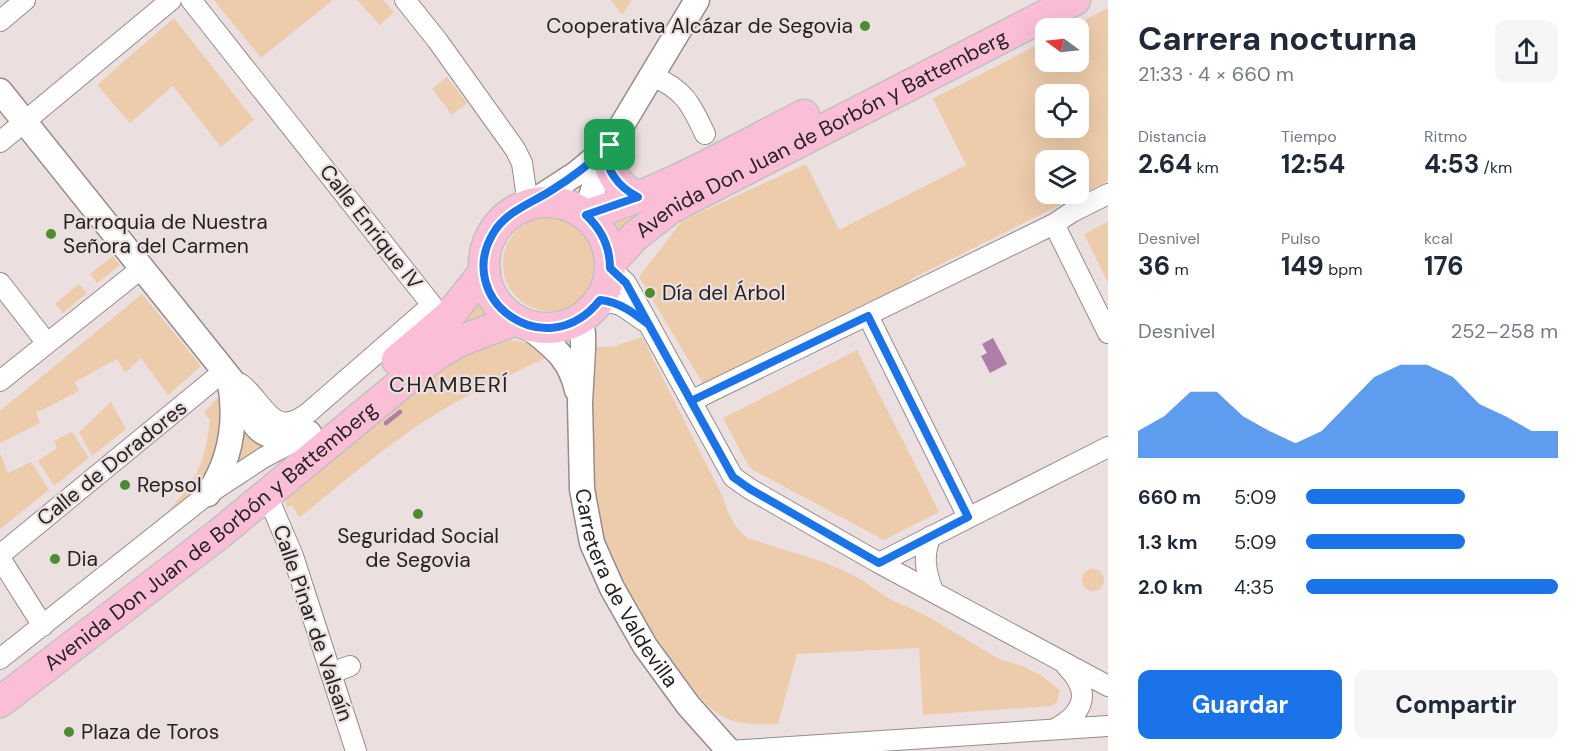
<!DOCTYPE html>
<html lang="es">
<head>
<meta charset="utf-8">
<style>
  :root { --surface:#fff; --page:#f6f6f7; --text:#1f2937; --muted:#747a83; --accent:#1a73e8 }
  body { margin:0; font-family:"DM Sans",sans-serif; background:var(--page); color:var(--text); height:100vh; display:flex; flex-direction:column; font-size:22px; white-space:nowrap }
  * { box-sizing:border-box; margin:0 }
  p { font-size:20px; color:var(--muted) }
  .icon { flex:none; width:33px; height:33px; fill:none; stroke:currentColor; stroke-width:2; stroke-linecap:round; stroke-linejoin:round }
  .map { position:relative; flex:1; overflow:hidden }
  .sheet { display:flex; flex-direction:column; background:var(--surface); width:480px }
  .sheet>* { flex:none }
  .needle { width:39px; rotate:285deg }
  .fabs { position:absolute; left:1035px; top:18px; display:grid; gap:12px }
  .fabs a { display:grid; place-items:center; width:54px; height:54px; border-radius:12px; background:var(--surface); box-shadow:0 6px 24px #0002; font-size:30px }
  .pin { position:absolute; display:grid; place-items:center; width:51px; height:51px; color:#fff; margin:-26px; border-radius:12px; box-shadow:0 3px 9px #0006 }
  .round { display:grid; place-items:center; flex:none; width:63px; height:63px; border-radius:12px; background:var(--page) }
  .headline { display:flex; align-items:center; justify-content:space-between; height:102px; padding:0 30px }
  h1 { font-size:33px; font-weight:700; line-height:45px }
  .metrics { display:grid; grid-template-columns:repeat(3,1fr); gap:9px; height:102px; padding:6px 30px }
  .metrics div { display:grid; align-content:center }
  .metrics b { font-size:26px; font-weight:700 }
  .metrics small { font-size:16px; font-weight:400 }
  .metrics p { font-size:16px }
  .chart { height:168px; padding:12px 30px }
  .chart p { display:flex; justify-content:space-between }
  .chart svg { width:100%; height:108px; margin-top:6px; fill:var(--accent); opacity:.7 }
  .primary-button { display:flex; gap:12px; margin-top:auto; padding:12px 30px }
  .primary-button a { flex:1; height:69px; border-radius:12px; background:var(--accent); color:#fff; font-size:24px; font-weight:700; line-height:69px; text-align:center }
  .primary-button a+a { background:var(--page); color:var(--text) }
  ul { padding:0 30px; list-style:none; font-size:20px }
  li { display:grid; grid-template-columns:96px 72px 1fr; align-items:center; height:45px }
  li i { height:15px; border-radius:8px; background:var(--accent) }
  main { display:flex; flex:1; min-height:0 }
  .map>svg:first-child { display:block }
  .green { fill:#edccac; fill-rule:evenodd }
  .water { fill:#ad7ea8 }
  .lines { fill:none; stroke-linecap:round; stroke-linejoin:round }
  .stream { stroke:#ad7ea8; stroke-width:4.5 }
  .minor-casing { stroke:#978c8c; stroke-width:22 }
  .tertiary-casing { stroke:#978c8c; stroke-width:27 }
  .primary-casing { stroke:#c2c1c1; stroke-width:33 }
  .minor { stroke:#fff; stroke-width:20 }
  .tertiary { stroke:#fff; stroke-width:24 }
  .primary { stroke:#fabfd7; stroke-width:30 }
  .route-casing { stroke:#fff; stroke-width:12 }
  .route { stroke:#1a73e8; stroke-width:8 }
  .poi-dot { fill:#4c8d2f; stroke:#ebdfdf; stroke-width:2 }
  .labels { text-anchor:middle; stroke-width:4.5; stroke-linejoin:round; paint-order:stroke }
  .poi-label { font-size:21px; fill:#262222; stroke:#ebdfdf; text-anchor:start }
  .street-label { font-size:21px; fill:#262222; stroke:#ebdfdf }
  .neighbourhood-label { font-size:22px; letter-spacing:1.5px; fill:#262222; stroke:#ebdfdf }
</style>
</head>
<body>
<main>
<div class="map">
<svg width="1108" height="751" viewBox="0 0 1108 751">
  <rect width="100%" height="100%" fill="#ebdfdf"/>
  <!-- green -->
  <path class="green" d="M214,0h119l-72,58z
    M357,0h26l11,12 -14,13z
    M611,0h21l-10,15z
    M1108,8v173l-197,98 -3,4 -25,14h-4l-176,87 -64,-107 43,-56 124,-57 33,66 127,-65 -33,-66 112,-58 1,21h32v-34h-9zM1046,94h32v34h-32zM1046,160h32v34h-32z
    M174,18l80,102 -33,27 -48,-61 -43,37 -33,-38z
    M447,77l20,26 -15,12 -20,-26z
    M660,201l-43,36 -12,-19z
    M503 264a47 47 0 1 1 94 0a47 47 0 1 1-94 0Z
    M1108,222v61l-24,-49z
    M113,256l7,9 -23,18 -7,-9z
    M79,284l8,9 -24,20 -8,-9z
    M142,294l59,72 -33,29 -27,-37 -16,15 -8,-14 -42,23 4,9 -43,22 4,10 -40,20v-32z
    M481,298l12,16 -51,24z
    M642,337l81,160c5,17 10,29 24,41l77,24 33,15 33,22 37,17 72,43 23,7 20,10 18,14 -3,12 -5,4 -129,9 -4,-67 -122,6 -19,70c-23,1 -47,1 -65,-14 -12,-10 -21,-23 -30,-35 -25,-34 -51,-70 -70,-107 -6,-13 -9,-30 -13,-44 -13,-57 -6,-119 -3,-177h15z
    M508,340c16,1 31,4 38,18 -39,18 -79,36 -115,59 -47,30 -89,66 -132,101l-7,-13 -5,3 -3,-17 166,-134 24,-12z
    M857,350l82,162 -55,28 -131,-70 -5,-5 -25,-47z
    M218,398h7l3,16 -25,75 -43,31c33,-35 44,-50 50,-99l-6,-9z
    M111,402l15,27 -34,27 -13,-24z
    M241,419l36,24 -52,35z
    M72,432l17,26 -35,28 -16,-25 19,-13 -3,-7z
    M0,453l8,20 23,-11 18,28 -49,39z
    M1082 580a11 11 0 1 1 22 0a11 11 0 1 1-22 0Z"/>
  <!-- water -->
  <path class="water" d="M993,338l14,26 -17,9 -9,-17 6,-3 -5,-9z"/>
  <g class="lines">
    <!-- stream -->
    <path class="stream" d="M386,423l14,-11"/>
    <!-- minor casing -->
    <g class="minor-casing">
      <path id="minor" d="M191,0l241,305 -124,108c-36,27 -43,-10 -67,-29
        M405,0l32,40 78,109 7,14 6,42
        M0,21l25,-21
        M652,76c32,13 39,28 53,58
        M0,142l171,-142
        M1054,224l54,109
        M610,268l16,15 107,194 17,12 129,74 229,123
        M0,283l46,59
        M600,300l21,5 23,16
        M868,316l100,201
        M0,381l142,-113
        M691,401l363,-177 18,-12 36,-18
        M267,495l26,61 63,195
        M931,536c-9,19 -5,37 2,55
        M0,555l224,-184
        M0,558l43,68
        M879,563l229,-116
        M0,659l208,-165 55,-36 41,-22
        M331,673l19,-7
        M1055,729c29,-16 37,-37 12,-62
        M729,751l379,-25"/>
    </g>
    <!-- tertiary casing -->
    <g class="tertiary-casing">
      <g id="tertiary">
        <path d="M0,91l238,297c6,9 9,17 12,27 11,28 35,23 59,18"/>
        <path d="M528,205l49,-32 29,-24"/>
        <path d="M586,215l8,-29 16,-41 87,-145"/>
        <path id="s1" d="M577,321l6,12v17l-3,53 2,86 10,54 20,45 33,58 43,59 41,46"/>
        <path d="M525,324c25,21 44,31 52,66"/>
        <path d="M208,494c22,-33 29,-71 22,-111"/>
      </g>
    </g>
    <!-- primary casing -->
    <g class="primary-casing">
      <g id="primary">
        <path d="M607,151c2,22 11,37 31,46"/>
        <circle cx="547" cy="265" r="63"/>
        <path d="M586,215c76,-22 147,-64 218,-100"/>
        <path id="s2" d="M610,263l25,-27 36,-28 404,-208"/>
        <path d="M397,360l52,-44 36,-45"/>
        <path id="s3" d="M0,702l219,-168 218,-180 25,-14 54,-20"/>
      </g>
    </g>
    <!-- minor -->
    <use href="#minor" class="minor"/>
    <!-- tertiary -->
    <use href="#tertiary" class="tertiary"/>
    <!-- primary -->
    <use href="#primary" class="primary"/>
  </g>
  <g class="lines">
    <!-- route casing -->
    <g class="route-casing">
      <path id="route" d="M610,145c-18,17 -37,32 -58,45 -20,13 -45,21 -58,42 -42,67 52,136 106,68 20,2 34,13 49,25l84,152 17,12 129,74 89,-46 -100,-201 -177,85 -65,-118 -16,-15c0,-21 -8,-38 -24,-53l52,-18c-18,-9 -38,-30 -28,-52"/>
    </g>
    <!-- route -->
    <use href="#route" class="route"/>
  </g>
  <!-- markers -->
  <g class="poi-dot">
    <circle cx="865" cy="26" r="6"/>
    <circle cx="51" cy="234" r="6"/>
    <circle cx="650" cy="293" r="6"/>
    <circle cx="125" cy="485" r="6"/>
    <circle cx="418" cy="514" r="6"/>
    <circle cx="55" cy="559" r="6"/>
    <circle cx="69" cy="732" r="6"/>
  </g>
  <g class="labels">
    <!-- poi labels -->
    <g class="poi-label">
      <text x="853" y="33" text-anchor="end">Cooperativa Alcázar de Segovia</text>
      <text x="63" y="229">Parroquia de Nuestra<tspan x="63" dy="24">Señora del Carmen</tspan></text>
      <text x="662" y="300">Día del Árbol</text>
      <text x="137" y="492">Repsol</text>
      <text x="418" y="543" text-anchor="middle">Seguridad Social<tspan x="418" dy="24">de Segovia</tspan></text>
      <text x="67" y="566">Dia</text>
      <text x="81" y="739">Plaza de Toros</text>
    </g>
    <!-- street labels -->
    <g class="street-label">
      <text dy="7" stroke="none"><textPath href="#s2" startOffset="250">Avenida Don Juan de Borbón y Battemberg</textPath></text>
      <text transform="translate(371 227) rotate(52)" y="7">Calle Enrique IV</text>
      <text transform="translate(112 463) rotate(-39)" y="7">Calle de Doradores</text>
      <text dy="7" stroke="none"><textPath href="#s3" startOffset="268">Avenida Don Juan de Borbón y Battemberg</textPath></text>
      <text dy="7" stroke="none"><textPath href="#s1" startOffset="279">Carretera de Valdevilla</textPath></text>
      <text transform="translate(313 623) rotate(71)" y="7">Calle Pinar de Valsaín</text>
    </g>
    <!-- neighbourhood labels -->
    <g class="neighbourhood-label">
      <text x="449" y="392">CHAMBERÍ</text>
    </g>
  </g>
</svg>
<div class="fabs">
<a><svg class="needle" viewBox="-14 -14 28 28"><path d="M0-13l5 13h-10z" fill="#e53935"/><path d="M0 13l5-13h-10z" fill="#747a83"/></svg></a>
<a><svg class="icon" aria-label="locate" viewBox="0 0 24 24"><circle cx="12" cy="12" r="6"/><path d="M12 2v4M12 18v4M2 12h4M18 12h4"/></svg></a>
<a><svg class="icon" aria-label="layers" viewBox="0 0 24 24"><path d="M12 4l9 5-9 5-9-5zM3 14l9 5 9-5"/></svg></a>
</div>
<div class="pin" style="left:610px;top:145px;background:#1e9e55"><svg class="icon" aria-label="arrive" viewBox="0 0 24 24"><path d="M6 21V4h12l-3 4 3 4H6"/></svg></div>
</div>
<section class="sheet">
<div class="headline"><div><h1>Carrera nocturna</h1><p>21:33 · 4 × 660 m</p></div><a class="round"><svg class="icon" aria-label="share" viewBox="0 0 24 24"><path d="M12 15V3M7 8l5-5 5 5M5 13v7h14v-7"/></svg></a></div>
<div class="metrics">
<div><p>Distancia</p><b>2.64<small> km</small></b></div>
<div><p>Tiempo</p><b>12:54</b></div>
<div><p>Ritmo</p><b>4:53<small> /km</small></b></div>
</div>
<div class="metrics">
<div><p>Desnivel</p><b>36<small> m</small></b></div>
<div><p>Pulso</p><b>149<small> bpm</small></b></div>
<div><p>kcal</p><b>176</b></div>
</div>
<div class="chart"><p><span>Desnivel</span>252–258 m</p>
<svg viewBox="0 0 160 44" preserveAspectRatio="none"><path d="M0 44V33L10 27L20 17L30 17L40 27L50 33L60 38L70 33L80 22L90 11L100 6L110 6L120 11L130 22L140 27L150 33L160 33V44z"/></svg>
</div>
<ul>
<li><b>660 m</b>5:09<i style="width:63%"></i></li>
<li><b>1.3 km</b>5:09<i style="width:63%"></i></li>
<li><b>2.0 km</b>4:35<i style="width:100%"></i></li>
</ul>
<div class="primary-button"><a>Guardar</a><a>Compartir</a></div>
</section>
</main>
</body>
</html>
